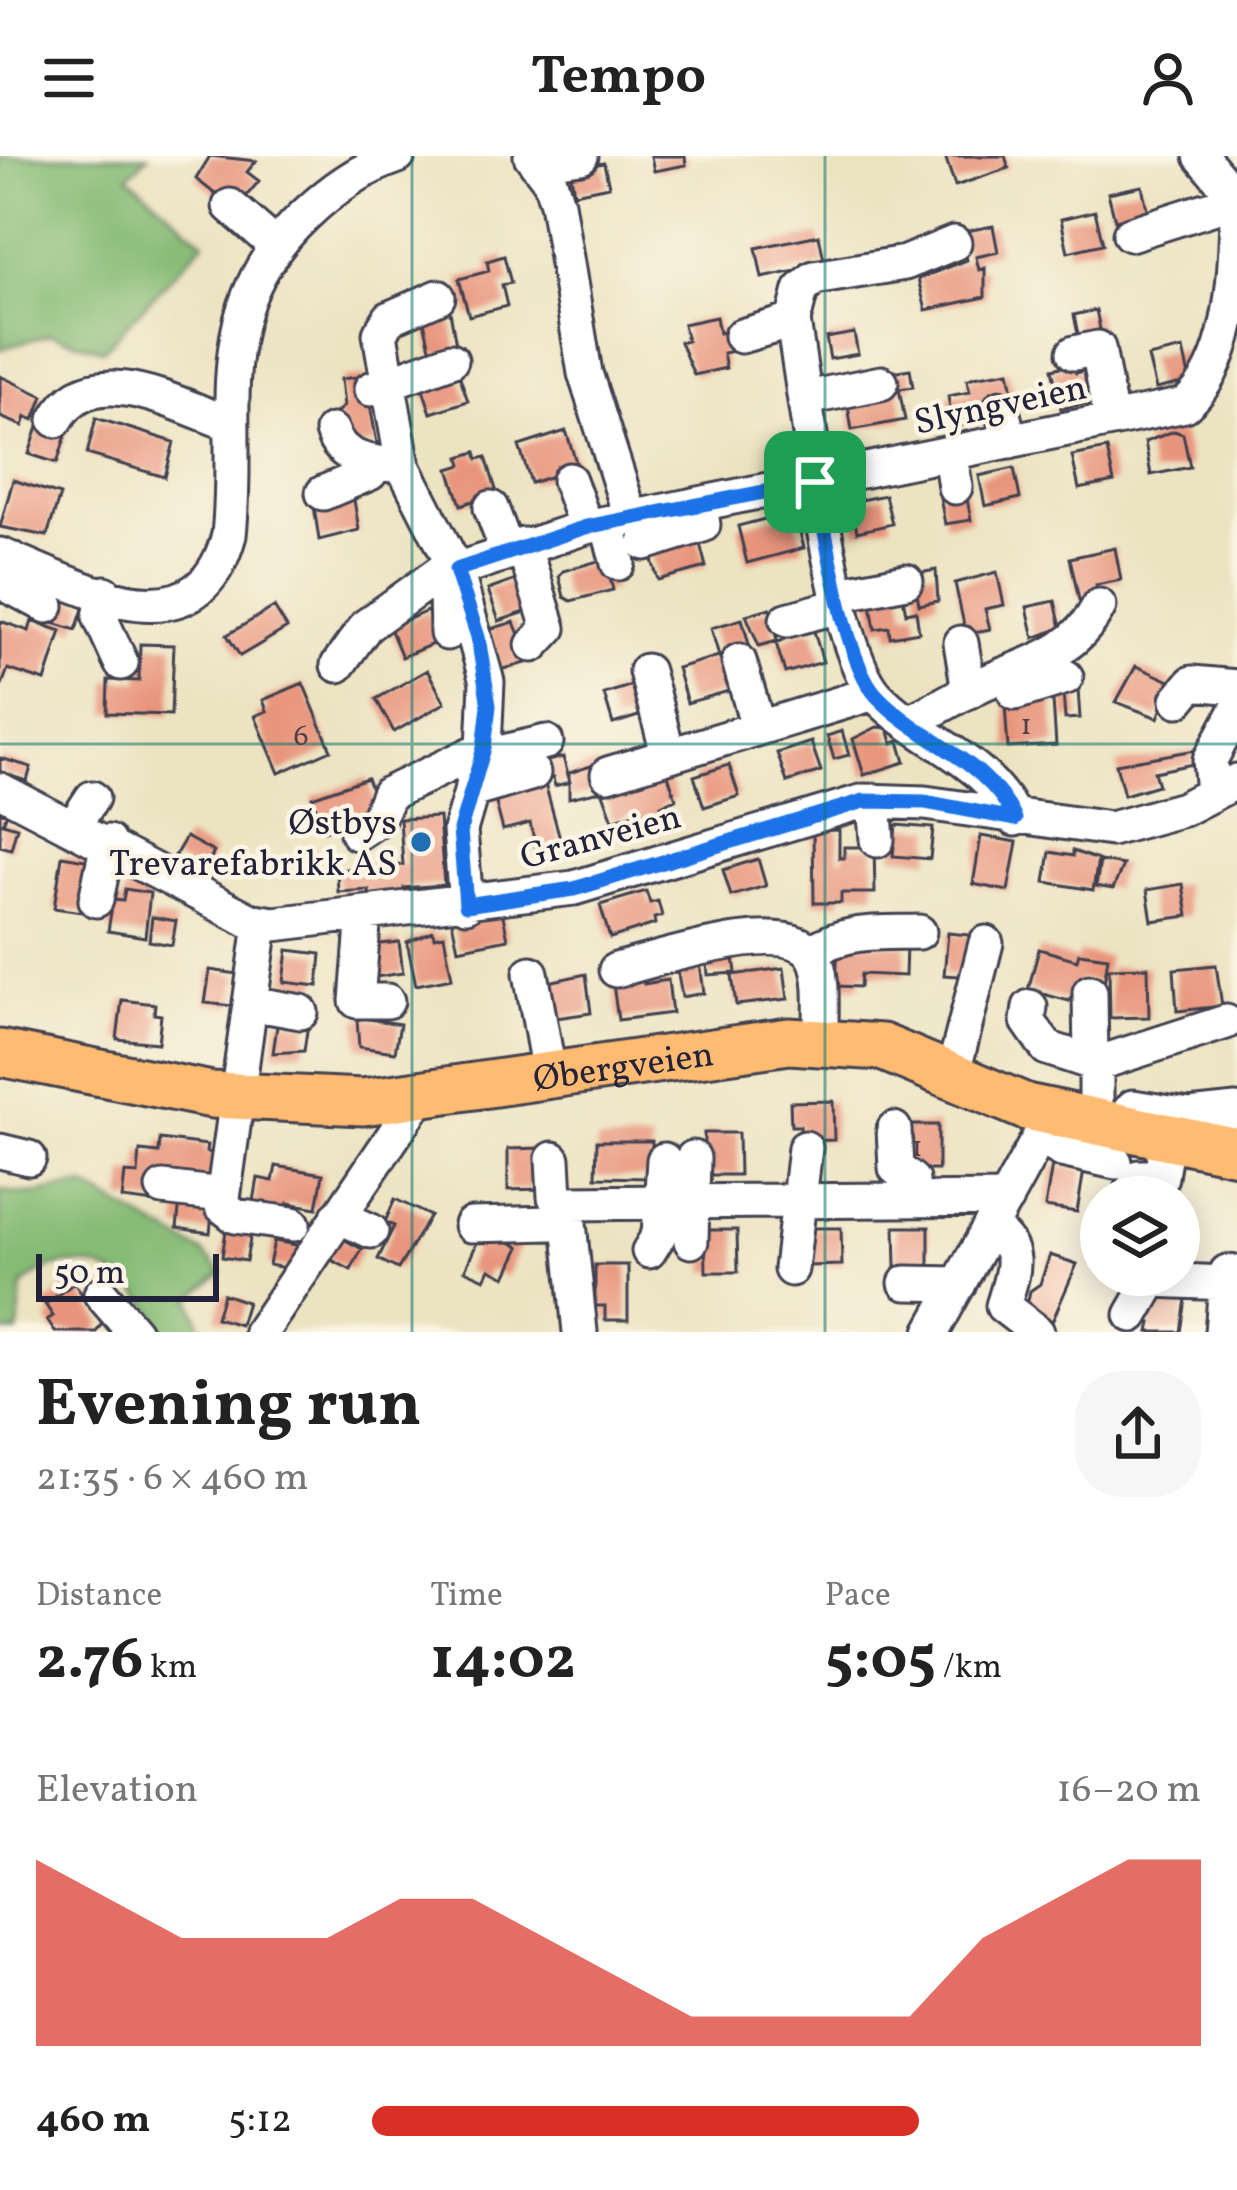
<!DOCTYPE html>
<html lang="en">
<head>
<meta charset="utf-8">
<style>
  :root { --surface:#fff; --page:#f6f6f6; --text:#222; --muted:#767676; --accent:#d93025 }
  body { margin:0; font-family:Vollkorn,serif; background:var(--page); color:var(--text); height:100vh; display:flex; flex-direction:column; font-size:45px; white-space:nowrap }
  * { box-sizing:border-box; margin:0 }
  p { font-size:39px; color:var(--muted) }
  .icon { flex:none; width:66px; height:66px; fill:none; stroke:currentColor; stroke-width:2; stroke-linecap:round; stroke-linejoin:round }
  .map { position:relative; height:1176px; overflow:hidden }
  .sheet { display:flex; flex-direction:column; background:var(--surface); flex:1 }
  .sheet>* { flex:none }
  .tools { position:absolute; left:1080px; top:1020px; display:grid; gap:24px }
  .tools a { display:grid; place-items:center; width:120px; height:120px; border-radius:50%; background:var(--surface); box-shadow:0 6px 30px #0003; font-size:60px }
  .scale { position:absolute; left:36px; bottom:30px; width:183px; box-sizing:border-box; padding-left:12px; border:6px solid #22223b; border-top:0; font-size:33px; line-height:42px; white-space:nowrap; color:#22223b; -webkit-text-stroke:9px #fcf5e5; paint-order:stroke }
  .pin { position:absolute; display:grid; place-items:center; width:102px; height:102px; color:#fff; margin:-51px; border-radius:24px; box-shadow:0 6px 18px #0006 }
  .round { display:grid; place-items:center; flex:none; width:126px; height:126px; border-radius:48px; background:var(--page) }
  .headline { display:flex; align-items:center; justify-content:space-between; height:204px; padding:0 36px }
  h1 { font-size:66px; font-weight:700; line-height:90px }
  .metrics { display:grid; grid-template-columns:repeat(3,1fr); gap:18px; height:204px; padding:12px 36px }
  .metrics div { display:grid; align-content:center }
  .metrics b { font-size:60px; font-weight:700 }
  .metrics small { font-size:33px; font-weight:400 }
  .metrics p { font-size:33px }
  .chart { height:336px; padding:24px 36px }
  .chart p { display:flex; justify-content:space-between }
  .chart svg { width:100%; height:216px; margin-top:12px; fill:var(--accent); opacity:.7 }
  ul { padding:0 36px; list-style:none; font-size:39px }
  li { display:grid; grid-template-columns:192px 144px 1fr; align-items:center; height:90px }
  li i { height:30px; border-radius:15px; background:var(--accent) }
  header { display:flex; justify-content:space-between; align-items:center; height:156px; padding:0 36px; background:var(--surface); font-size:54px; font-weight:700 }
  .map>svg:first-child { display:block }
  .forest { fill:#86bb75; stroke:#546e58; stroke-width:3 }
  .building { fill:#e8957d }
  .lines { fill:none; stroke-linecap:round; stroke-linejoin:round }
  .minor-casing { stroke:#403f4f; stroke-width:39 }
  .major-casing { stroke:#403f4f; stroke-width:51 }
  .minor { stroke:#fff; stroke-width:33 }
  .major { stroke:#ffbb71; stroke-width:45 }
  .route-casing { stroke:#fff; stroke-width:24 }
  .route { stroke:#1a73e8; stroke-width:15 }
  .grid { fill:none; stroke:#0f766e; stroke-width:3; stroke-opacity:0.55 }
  .poi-dot { fill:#1f6fb2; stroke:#fcf5e5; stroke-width:4.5 }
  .labels { text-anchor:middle; stroke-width:9; stroke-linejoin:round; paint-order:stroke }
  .number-label { font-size:30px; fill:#543f4c }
  .street-label { font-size:36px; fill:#22223b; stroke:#fcf5e5 }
  .poi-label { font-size:36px; fill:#22223b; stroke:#fcf5e5; text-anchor:end }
</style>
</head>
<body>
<header><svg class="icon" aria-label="menu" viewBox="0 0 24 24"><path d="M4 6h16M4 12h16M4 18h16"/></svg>Tempo<svg class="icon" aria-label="person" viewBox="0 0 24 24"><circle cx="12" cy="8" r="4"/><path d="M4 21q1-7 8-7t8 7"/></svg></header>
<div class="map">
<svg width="1237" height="1176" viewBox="0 0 1237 1176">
  <rect width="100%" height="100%" fill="#fcf5e5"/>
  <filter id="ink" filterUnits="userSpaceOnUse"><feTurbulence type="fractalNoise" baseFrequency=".00833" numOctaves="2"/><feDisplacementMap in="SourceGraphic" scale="24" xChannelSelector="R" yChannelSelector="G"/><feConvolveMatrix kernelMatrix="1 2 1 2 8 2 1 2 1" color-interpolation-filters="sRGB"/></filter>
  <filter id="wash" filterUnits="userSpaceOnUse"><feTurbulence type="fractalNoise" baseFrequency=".004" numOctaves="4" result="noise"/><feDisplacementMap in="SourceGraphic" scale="48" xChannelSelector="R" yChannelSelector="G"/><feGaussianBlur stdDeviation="2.7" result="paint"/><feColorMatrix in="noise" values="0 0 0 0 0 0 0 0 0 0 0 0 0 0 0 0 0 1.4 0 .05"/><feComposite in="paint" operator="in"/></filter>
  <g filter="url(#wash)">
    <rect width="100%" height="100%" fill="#ece3c1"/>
    <!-- forest -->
    <path class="forest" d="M0,0h148l-20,20 76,66 -101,108 -52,-16 -51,15z
      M84,1030l118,66 20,21 -31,25 12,34h-40c-22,-58 -91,-94 -141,-46l-4,46h-18v-142c43,10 45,-2 84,-4z"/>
    <g id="blocks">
      <!-- building -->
      <path class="building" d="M210,0l46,5 -9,11 12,9 -15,18 -20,2 -28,-22z
        M651,0h34l1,9 -32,6z
        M945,0h60l4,12 -54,18z
        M604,7l5,23 -35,7 -4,-24z
        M1142,30l6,27 -33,7 -7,-27z
        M1095,55l8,33 -35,8 -7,-33z
        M993,70l5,26 -22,5 3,13 6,-2v29l-59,13 -8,-31 49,-19 -6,-28z
        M819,79l6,30 -63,13 -6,-30z
        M504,100l7,27 -9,2 5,21 -38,10 -10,-37 30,-8 -2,-10z
        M449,150l8,44 -25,6 -10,-43z
        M1096,154l5,24 -22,5 -5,-24z
        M716,161l3,16 11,-2 4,20 -11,2 3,15 -32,7 -14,-33 7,-1 -4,-17z
        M854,177l4,21 -28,5 -4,-21z
        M1183,193l7,32 -34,8 -8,-32z
        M1074,208l2,9 13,-3 7,31 -35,8 -9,-40z
        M910,213l3,18 -14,2 6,31 -53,10 -5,-30 39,-27z
        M458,215l10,30 -37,12 -10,-30z
        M1009,215l6,31 -21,18 -41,7 -5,-31 22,-4 -3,-12 7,-3z
        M0,220l43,20 -9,24 -8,-3 -3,9 -23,-9z
        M365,220l12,68 -30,4 -11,-35 8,-7 -3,-27z
        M96,262l78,24 -9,35 -78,-23z
        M39,268l28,8 -10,31 -28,-9z
        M566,275l12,37 -47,15 -12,-37z
        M1174,275l9,3 7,33 -39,8 -6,-33z
        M1107,293l7,33 -35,7 -7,-33z
        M476,296l2,7 8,-2 11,36 -36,12 -12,-36 13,-4 -2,-8z
        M1014,312l6,30 -35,8 -6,-30z
        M13,324l47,15 -13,41 -47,-9z
        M965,332l6,32 -26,4 -6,-32z
        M885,339l7,29 -35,8 -6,-30z
        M354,344l5,30 -40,10 -5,-34z
        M788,357l1,7 7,-2 8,30 -57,15 -9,-37z
        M698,380l8,31 -48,13 -9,-30z
        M1115,392l6,32 -25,5 3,11 -20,4 -9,-42z
        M605,403l8,31 -42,11 -7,-4 -5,-21 4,-5z
        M936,414l2,31 -19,4 -5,-31z
        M997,416l7,33 -19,4 5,20 -24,5 -11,-51z
        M527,420l10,32 -38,13 -11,-31z
        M52,436l33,11 -9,27 -33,-10z
        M869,436h33l4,21 10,-2 3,21 -29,5 -1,-10 -14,2z
        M1055,445l6,27 -27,10 -7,-31z
        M274,451l13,21 -47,28 -13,-21z
        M770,452l7,33 -18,5 -13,-31z
        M427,455l13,30 -38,16 -12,-29z
        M742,463l8,29 -31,8 -8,-28z
        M0,465l29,10 3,-10 29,10 -16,50 -37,-12 -8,21z
        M514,466l16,40 -30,8 -10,-41z
        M805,474l9,1 9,31 -38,11 -9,-30z
        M140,488l34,1 -3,70 -64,-2 1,-33 31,1z
        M719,500l13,25 -6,1 3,9 -42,12 -10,-35z
        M1136,510l36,16 -14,36 -42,-16z
        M427,514l18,33 -51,29 -18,-33z
        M642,526l9,30 -38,12 -9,-30z
        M303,527l28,67 -52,23 -24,-57 12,-5 -4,-11z
        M1078,533l2,29 -15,1 -2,-28z
        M1053,545l3,44 -48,3 -3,-43z
        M877,571l11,1 4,15 7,-2 6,21 -41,13 -11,-36z
        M842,575l7,24 -15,4 -7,-23z
        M811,586l10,29 -34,11 -10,-29z
        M1195,594l-2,14 -39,8 4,13 -34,10 -8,-31z
        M563,601l7,25 -15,4 -2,-8 -8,2 -5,-17z
        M0,602l31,9 -4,14 -27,-8z
        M597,608l8,26 -36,8v-25z
        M729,609l10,31 -35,11 -10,-31z
        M667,616l9,27 -15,6 3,9 -26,9 -4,-10 -21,7 -10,-27z
        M367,622l12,34 -55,19 -12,-34z
        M545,628l18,65 -25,6 -8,-32 -27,7 -9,-34z
        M0,655l7,2 -4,10 14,4 -6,22 -11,-3z
        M439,661l5,68 -40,3 1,11 -35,2 -1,-11 -31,2 -1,-22 66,-5 -3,-46z
        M896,669l37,3 -3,31 -37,-3z
        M839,674v28h5v-11h30l1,46h-34v10h-27l-1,-72z
        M981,680l36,6 -9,49 -35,-7z
        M186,681l28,15 -12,23 -29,-16z
        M1073,695l25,9 -5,30 -48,-8 5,-30 23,4z
        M62,700l35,6 -8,51 -35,-5z
        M758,703l8,27 -35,10 -8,-26z
        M1100,705l23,4 -10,24 -17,-3z
        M1183,728l5,32 -36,5 -5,-31z
        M125,733l25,4 -5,44 -37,-6 5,-31 10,1z
        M646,735l4,12 8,-2 4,15 -8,2 1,6 -45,14 -10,-33z
        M502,755l6,28 -50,10 -6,-28z
        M152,761l24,4 -4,24 -23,-4z
        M433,775l1,6 10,-2 8,43 -36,7 -9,-43z
        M948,777l31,3 -4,41 -31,-2z
        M399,786l4,31 -28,4 -4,-32z
        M838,786l68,3 -1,31 -44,-2 -1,13 -24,-1z
        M733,793l3,24 -28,2 -2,-23z
        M1039,793l38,11 2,-7 29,4 -4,26 -24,-3 -11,21 -41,-11z
        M288,794l33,4 -3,32 -34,-4z
        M700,808l4,29 -22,4 -5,-29z
        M1216,809l6,41 -45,5 -3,-42z
        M1148,811l1,50 -39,1 -1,-50z
        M784,812l4,31 -52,6 -4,-30z
        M210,814l28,4 -5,32 -28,-3z
        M643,817l1,11 24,-4 4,33 -54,7 -6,-43z
        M586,818l5,39 -42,6 -5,-36z
        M122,844l33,4 -1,10 7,1 -3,28 -41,-4z
        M363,862l37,6 -5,28 -36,-5 -2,-27z
        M278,863l30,5 -4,27 -31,2z
        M833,945l1,39 -34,1v-15h-9l-1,-24z
        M904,969h34v45h-34z
        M704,977h34l1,42h-35z
        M160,983l47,6 -1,7 14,2 -3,29 -59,-7 -3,27 -33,-4 3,-26 13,1 2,-23 19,2z
        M597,985h55v37l-56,-1z
        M543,992v41l-35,1v-41z
        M1052,1009l32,5 -7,42 -32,-5z
        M276,1010l47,8 -6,34 -29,-5 -1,10 -34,-6 5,-29 15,3z
        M395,1043l35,17 -32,53 -20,-10 16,-33 -9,-4z
        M180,1044l33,4 -3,29 -33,-5z
        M227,1068l25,4 -6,33 -24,-4z
        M895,1071h34v40h-33z
        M808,1072h33l1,37 -34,1z
        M483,1073l37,18 -14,30 -16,-8 -5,10 -20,-9z
        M705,1074h32l1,42h-32z
        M339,1081l23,12 -11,21 -23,-12z
        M274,1085l27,5 -5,24 -27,-5z
        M1050,1099l27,9 -26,60 -26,-9 5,-24 10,-7z
        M595,1109h33v55h-23v-14h-10z
        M74,1127l28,40 -6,9h-41l-8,-12 6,-4 -8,-12z
        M223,1138l24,8 -7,23 -24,-7z
        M1155,1138l31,5 -5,33h-32l2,-9 -10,-2z"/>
    </g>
  </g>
  <g filter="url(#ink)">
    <use href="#blocks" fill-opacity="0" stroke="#403f4f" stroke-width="3"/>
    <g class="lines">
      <!-- minor casing -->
      <g class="minor-casing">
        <path id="minor" d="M531,0l19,25 7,22 28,170 46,145
          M1201,0l36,43
          M538,6l43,-6
          M230,50l46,40
          M1130,78l107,-34
          M438,141l-48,21 -10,16 23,132 53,104 31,112 -3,66 -24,82 6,75
          M741,180l52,-15
          M1074,197l24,-5 13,72
          M371,233l80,-29
          M807,242l74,-15
          M1001,251l9,34
          M56,264c35,-64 121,-15 172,3
          M332,275c9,31 43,32 71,35
          M950,298l5,33
          M569,324l17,47
          M815,325c11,53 28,178 62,215 44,46 111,63 138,123
          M817,325l-24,-160 8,-31 13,-12 91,-15 49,-20
          M323,337l47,-20
          M491,352l16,42
          M607,367l11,40
          M645,387l58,-18 -3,-19
          M523,389l26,83 -16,17
          M0,399c80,30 196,102 229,-20 13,-122 -26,-223 76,-320 27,-26 57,-47 93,-59
          M14,404l-3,27 36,19
          M456,414l130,-43 599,-122c48,-40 50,-129 52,-186
          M105,437l-5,24 21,46
          M840,438l66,-13
          M787,464l55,-15
          M447,477l-1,-42 10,-17
          M961,487l8,48
          M739,505l19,66
          M338,509l28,-39 86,-62
          M646,515l22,82
          M1015,537l51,-16
          M1178,544l14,-17 45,4
          M908,566c24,-10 45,-24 68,-35 48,-24 96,-29 123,-81
          M482,601l64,-15
          M608,618l266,-81
          M0,634l249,130 25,4 300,-36 290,-87 61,2 186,26 72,-20 54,-28
          M471,635l62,-18
          M1213,637l-3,-33 27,-50
          M874,645l3,39
          M75,668l17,-26
          M357,677l21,-14 10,-25 96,-46
          M96,744l12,-58
          M364,757l-7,88h30
          M261,768l-39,282 13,10 58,8
          M812,796c32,-23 69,-19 107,-20
          M616,814c38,-9 174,-57 198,-13 11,20 6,60 7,84
          M531,817l19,105
          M1090,836l1,70
          M250,847l51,9
          M1030,851l-2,14 19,27 49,16v60
          M1096,908l130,-42
          M952,921l34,-134
          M1116,972l17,-21 56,9 47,-5
          M894,973l2,39 16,12 1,19
          M1041,978l20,16 54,12
          M0,995l29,7
          M553,1003l2,38 12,6 13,129
          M163,1032l59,7
          M1129,1041l10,-20h22l6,-39
          M567,1047l439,-4
          M338,1060l33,15
          M471,1069l80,-2 9,-4 7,-16
          M991,1072c33,22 22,44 12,78l34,26
          M691,1085l2,-83
          M649,1095l10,-16 5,-75
          M791,1113l14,-121
          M906,1127l53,1
          M101,1138l33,38
          M1132,1159l20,-35 76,3
          M261,1176l158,-234
          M932,1176l120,-218
          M1222,1176l5,-60 10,1"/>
      </g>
      <!-- major casing -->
      <g class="major-casing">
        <g id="major">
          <path id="s1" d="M0,897l212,42 151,7 426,-61 93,6 144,60 211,44"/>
        </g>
      </g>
      <!-- minor -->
      <use href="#minor" class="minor"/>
      <!-- major -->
      <use href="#major" class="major"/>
    </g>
  </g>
  <g class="lines" filter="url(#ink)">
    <!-- route casing -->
    <g class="route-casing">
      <path id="route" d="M815,326c12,52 28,178 62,214 44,46 111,64 138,123l-90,-17 -61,-1 -290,88 -108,16 -6,-75 24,-82 5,-42 -11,-69 -22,-67 130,-43z"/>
    </g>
    <!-- route -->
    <use href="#route" class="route"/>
  </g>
  <!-- grid -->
  <path class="grid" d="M412,0v1176M825,0v1176M0,588h1237"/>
  <!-- markers -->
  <circle class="poi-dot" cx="421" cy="686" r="12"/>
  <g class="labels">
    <!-- number labels -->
    <g class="number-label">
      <text x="1026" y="578">1</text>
      <text x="301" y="589">6</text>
      <text x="917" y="1000">1</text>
    </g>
    <!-- street labels -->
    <g class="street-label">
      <text transform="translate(1000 247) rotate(-12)" y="13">Slyngveien</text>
      <text transform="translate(600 679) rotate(-15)" y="13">Granveien</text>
      <text dy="13" stroke="none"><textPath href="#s1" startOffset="630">Øbergveien</textPath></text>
    </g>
    <!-- poi labels -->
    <g class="poi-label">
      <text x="397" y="678">Østbys<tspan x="397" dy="41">Trevarefabrikk AS</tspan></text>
    </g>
  </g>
</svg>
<div class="tools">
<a><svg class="icon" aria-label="layers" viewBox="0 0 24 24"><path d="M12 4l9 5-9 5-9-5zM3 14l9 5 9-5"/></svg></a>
</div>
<div class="scale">50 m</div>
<div class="pin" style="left:815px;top:326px;background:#1e9e55"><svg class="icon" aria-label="arrive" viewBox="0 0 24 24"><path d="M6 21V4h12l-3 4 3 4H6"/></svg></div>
</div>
<section class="sheet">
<div class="headline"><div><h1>Evening run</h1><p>21:35 · 6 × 460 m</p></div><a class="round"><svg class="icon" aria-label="share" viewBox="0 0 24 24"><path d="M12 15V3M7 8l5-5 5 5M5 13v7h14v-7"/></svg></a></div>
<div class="metrics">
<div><p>Distance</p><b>2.76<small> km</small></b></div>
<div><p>Time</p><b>14:02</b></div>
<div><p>Pace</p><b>5:05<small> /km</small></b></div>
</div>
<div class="chart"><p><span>Elevation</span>16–20 m</p>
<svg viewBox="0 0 160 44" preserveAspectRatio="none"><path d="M0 44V6L10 14L20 22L30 22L40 22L50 14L60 14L70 22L80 30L90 38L100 38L110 38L120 38L130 22L140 14L150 6L160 6V44z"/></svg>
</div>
<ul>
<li><b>460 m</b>5:12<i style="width:66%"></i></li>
</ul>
</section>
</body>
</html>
